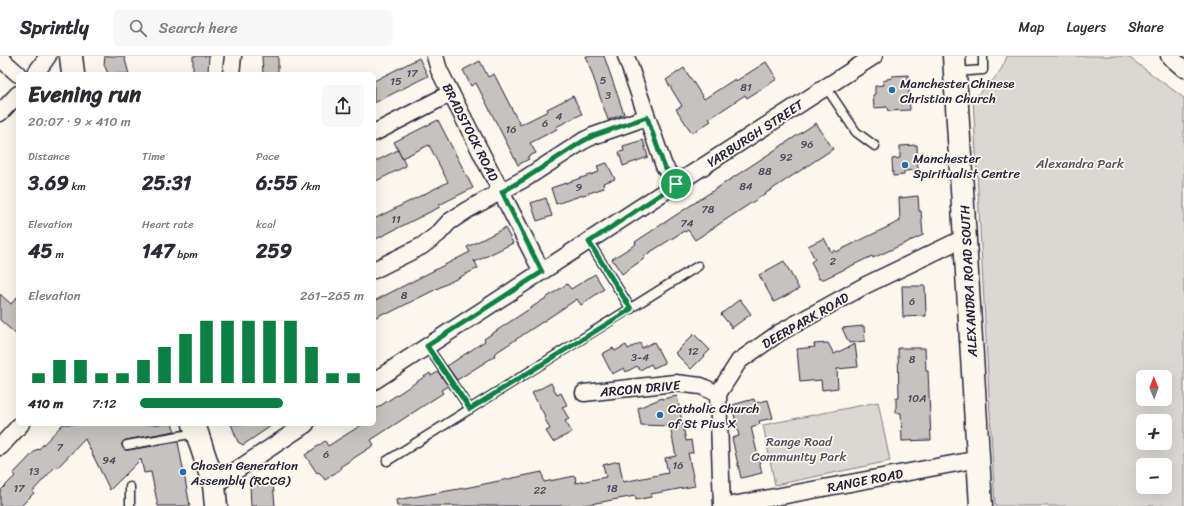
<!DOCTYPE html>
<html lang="en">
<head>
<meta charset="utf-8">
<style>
  :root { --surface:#fff; --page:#f7f7f7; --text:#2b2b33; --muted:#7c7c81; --line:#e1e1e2; --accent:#0b8043 }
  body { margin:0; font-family:Sriracha,sans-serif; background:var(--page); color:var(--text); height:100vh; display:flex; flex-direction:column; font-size:15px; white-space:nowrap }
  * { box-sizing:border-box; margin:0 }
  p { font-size:13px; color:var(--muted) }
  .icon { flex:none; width:22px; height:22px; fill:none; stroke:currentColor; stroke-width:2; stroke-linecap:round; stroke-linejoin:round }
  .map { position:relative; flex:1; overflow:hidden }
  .sheet { position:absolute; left:16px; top:16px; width:360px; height:354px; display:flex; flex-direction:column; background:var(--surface); border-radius:6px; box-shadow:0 4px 16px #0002 }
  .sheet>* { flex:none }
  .needle { width:26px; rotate:359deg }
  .fabs { position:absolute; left:1136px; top:314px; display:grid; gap:8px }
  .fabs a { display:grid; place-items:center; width:36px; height:36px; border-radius:6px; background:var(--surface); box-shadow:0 4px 16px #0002; font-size:20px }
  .pin { position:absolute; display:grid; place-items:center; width:34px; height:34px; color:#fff; margin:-17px; border:2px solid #fff; border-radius:50%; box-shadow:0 1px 4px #0007 }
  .round { display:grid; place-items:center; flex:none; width:42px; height:42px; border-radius:6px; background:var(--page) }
  .overview { display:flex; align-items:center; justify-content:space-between; height:68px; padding:0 12px }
  h1 { font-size:22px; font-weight:700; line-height:30px }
  .metrics { display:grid; grid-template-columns:repeat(3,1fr); gap:6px; height:68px; padding:4px 12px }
  .metrics div { display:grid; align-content:center }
  .metrics b { font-size:20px; font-weight:700 }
  .metrics small { font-size:11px; font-weight:400 }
  .metrics p { font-size:11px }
  .chart { height:112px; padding:8px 12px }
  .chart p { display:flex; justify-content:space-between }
  .chart svg { width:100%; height:72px; margin-top:4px; stroke:var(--accent); stroke-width:6 }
  ul { padding:0 12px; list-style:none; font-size:13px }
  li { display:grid; grid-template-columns:64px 48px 1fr; align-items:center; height:30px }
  li i { height:10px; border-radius:5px; background:var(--accent) }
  header { display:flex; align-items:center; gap:24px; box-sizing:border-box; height:56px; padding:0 20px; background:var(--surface); border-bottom:1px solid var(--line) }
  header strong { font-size:19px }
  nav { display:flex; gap:22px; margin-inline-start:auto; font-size:14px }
  .search { width:280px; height:36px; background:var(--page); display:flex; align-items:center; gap:10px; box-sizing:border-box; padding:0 14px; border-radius:6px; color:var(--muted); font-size:15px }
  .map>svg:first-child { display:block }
  .green { fill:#dbd8d3; stroke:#7e7d87; fill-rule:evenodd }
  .building { fill:#c6c2c0; stroke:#22223b }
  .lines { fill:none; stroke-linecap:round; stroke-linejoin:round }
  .lane-casing { stroke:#22223b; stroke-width:11 }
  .street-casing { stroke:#22223b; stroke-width:19 }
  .secondary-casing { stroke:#22223b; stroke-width:25 }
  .lane { stroke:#fbf7ec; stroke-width:8 }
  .street { stroke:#fbf7ec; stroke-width:16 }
  .secondary { stroke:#fbf7ec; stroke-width:22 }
  .route-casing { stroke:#fff; stroke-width:8 }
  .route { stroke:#0b8043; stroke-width:5 }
  .poi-dot { fill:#1f6fb2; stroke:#fbf7ec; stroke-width:1.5 }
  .labels { text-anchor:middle; stroke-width:3.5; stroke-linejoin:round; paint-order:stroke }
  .number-label { font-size:11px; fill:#4b4a5c }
  .poi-label { font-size:13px; fill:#22223b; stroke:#fbf7ec; text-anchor:start }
  .street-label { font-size:13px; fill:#22223b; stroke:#fbf7ec }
  .park-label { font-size:13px; fill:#505061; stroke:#fbf7ec }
</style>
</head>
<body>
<header>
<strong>Sprintly</strong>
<div class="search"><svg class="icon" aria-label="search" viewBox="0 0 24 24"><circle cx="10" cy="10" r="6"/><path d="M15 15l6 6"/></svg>Search here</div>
<nav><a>Map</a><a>Layers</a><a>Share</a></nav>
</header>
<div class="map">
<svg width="1184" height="450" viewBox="0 0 1184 450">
  <rect width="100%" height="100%" fill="#fbf7ec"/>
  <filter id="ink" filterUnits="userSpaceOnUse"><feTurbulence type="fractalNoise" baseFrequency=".025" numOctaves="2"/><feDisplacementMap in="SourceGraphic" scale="8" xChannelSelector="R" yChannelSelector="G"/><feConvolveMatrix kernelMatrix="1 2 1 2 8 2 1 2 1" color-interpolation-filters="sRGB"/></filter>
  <g filter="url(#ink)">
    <!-- green -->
    <path class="green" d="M1007,0h120l57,42v408h-189l-22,-408c15,-12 28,-23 34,-42zM1143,321h22v22h-22zM1143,365h22v22h-22zM1143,409h22v22h-22z
      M878,346l12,59 -115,24 -12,-60z"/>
    <!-- building -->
    <path class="building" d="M105,0h19l5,18h-21l-4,-10z
      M193,0h16l-1,16h-15z
      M262,0h16v18h-15z
      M586,0h18l20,58 -16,6z
      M419,2l9,18 -54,27v-22z
      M480,5l8,16 6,-3 26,51 28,-14 -1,-2 26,-13 9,18 -26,13 1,2 -27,14 6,10 -9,4 2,2 -11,6 -42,-82 -5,3 -8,-16z
      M766,6l11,17 -30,19 -2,-3 -36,24 2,2 -19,12 -16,-24 6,-3 -16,-26 18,-12 20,31 31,-20 1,2z
      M908,19l2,35 -22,1 -1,-4 -13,1 -1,-13 2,-1v-8l9,-1 -1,-4 4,-1v-1l5,-1v-2z
      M438,64l35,68 -34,17 1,2 -66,33v-21l74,-37 -19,-37 -27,13 -4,-8 8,16 -32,16v-20l24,-12 -4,-8z
      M816,67l17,26 -138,91 -7,-10 -3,2 -1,-1 -40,25 1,2 -23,16 -10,-15 24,-15 -1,-2z
      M643,84l5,17 -25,9 -4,-14 5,-1 -1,-5z
      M917,89l1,25 -14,1v4l-11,1 -1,-17 8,-1v-12z
      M607,107l8,16 -12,4 1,5 -48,16 -5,-16 48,-16 -2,-6z
      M918,140l1,15h2l2,24 -50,23 -1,-2 -48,23h-5l-8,-17 4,-3 -7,-13 16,-8 7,14 4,-2 1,2 64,-31 -1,-23z
      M546,142l6,18 -15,5 -6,-18z
      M505,172l8,15 -38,19 -1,-2 4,8 -91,46 -1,-2 -12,6v-17l96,-49 -3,-5z
      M784,205l15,28 -25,13 -15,-27z
      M595,218l9,15 -23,16 -4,-6 -83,55 1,2 -38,24 -10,-14 38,-25 -1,-2 83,-55 4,5z
      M902,230h23l1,30 -23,1z
      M0,238l11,10 7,-8v40l-18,-16z
      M740,243l11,15 -19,14 -11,-14z
      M864,270l1,15 -16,2 -7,-15z
      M694,278l16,16 -19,19 -16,-16z
      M654,286l11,21 -12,5 -2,-4 -11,6 -3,-4 -11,6 -2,-4 -12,6 -10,-20 11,-6 2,3 11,-6 2,4 12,-6 2,5z
      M828,287l6,11 21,-10 3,23 -21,2 1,19 -16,2 -1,-10 -21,2 -3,-33 18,-2 -1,-3z
      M898,292h27l1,23h2l3,69 -29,1 -1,-28h-5v-15h3z
      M438,316l10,14 -7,4 2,3 -72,47 3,5 -34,22 1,2 -16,11 -6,-8 -2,1 -12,-18 20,-14 3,5 35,-22h11v-14l56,-37 1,3z
      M551,327l6,12 4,-2 6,12 -5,2 7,12 -4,2 7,11 -19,10 -7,-11 4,-2 -6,-12 1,-1 -13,-23z
      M677,340l9,45 5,-1 2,13h-5l7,33 -44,8v3l-15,3 -1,-4 -56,10h-182l-1,-6 74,-13 72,-15 2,10 31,-6 1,7 30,-6 -3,-12 16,-4 4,21 45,-9 -3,-15 11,-2 -6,-30 -29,-1 -3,-17 24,-10v1z
      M754,343l1,4 13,-3 5,18 -14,3 1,3 -9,3 11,46 -21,5 -9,-40 7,-2 -7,-31z
      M63,368h109l3,7 -49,9 -4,3v3l3,4h3l50,-8 12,64h-32l-7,-34 -7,1 -3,-14 -31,31 -25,-51 -28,29 -2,-1 -23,25 2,1 -13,13h-21v-15l15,-15 -2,-2 24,-25 1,1z
      M231,368h43l-31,21 -5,-3z
      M273,427l2,23h-24l-1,-21z"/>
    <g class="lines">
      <!-- lane casing -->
      <g class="lane-casing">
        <path id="lane" d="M955,16l28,-2v-14
          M826,31l30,45 19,14
          M589,186l42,67
          M427,290l43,63
          M127,389l69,-12
          M387,405l311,-195
          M130,431v19"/>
      </g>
      <!-- street casing -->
      <g class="street-casing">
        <path id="street" d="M435,0l4,14 103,202
          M626,0l38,110 12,18
          M1169,0l15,13
          M0,2l18,16
          M35,18l13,-18
          M231,18l2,-18
          M0,57l18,-19
          M374,77l77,-40
          M374,214l48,-24 16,-12 11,-12 18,-12 59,-32 57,-37 10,-5 54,-19
          M374,325l302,-197 198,-128
          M584,337l91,-10 26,3 17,8
          M0,391l21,-23
          M214,429l92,-61
          M722,450l-4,-112 21,-33 40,-28 87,-48 100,-48
          M727,450l252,-47"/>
      </g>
      <!-- secondary casing -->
      <g class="secondary-casing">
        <path id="secondary" d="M71,0l2,18
          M954,0l27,450
          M194,368l20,61 2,21"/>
      </g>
      <!-- lane -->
      <use href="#lane" class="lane"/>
      <!-- street -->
      <use href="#street" class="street"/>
      <!-- secondary -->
      <use href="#secondary" class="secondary"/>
    </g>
  </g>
  <g class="lines" filter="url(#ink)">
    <!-- route casing -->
    <g class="route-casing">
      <path id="route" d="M647,61l17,49 12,18 -87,58 42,67 -161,100 -43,-63 115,-74 -40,-80 24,-14 57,-37 10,-5z"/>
    </g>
    <!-- route -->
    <use href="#route" class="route"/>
  </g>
  <!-- markers -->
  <g class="poi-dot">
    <circle cx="892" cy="34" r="4"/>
    <circle cx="905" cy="109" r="4"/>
    <circle cx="660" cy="359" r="4"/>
    <circle cx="183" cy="416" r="4"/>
  </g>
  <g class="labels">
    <!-- number labels -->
    <g class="number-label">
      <text x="412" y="21">17</text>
      <text x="603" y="28">5</text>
      <text x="396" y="29">15</text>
      <text x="746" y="35">81</text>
      <text x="608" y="43">3</text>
      <text x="559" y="64">4</text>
      <text x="545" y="71">6</text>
      <text x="511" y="77">16</text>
      <text x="807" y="92">96</text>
      <text x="786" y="105">92</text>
      <text x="765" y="119">88</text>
      <text x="746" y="134">84</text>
      <text x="579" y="135">9</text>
      <text x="708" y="157">78</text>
      <text x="396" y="167">11</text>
      <text x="687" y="171">74</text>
      <text x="833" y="209">2</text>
      <text x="404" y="243">8</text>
      <text x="912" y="249">6</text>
      <text x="693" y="299">12</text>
      <text x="640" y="305">3-4</text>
      <text x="912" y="307">8</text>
      <text x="917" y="346">10A</text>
      <text x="60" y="395">7</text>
      <text x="326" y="402">6</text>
      <text x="109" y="408">94</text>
      <text x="678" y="413">16</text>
      <text x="34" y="419">13</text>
      <text x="19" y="436">17</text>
      <text x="612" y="436">18</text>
      <text x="540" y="438">22</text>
    </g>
    <!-- poi labels -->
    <g class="poi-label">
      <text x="900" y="32">Manchester Chinese<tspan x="900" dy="15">Christian Church</tspan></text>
      <text x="913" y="107">Manchester<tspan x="913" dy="15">Spiritualist Centre</tspan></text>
      <text x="668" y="357">Catholic Church<tspan x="668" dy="15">of St Pius X</tspan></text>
      <text x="191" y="414">Chosen Generation<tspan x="191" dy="15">Assembly (RCCG)</tspan></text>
    </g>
    <!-- street labels -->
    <g class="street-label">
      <text transform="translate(471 76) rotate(63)" y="5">BRADSTOCK ROAD</text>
      <text transform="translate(755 77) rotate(-33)" y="5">YARBURGH STREET</text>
      <text transform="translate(968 225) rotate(-93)" y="5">ALEXANDRA ROAD SOUTH</text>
      <text transform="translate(805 264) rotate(-30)" y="5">DEERPARK ROAD</text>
      <text transform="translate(640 332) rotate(-5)" y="5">ARCON DRIVE</text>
      <text transform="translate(865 424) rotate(-11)" y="5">RANGE ROAD</text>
    </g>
    <!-- park labels -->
    <g class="park-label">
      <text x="1080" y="112">Alexandra Park</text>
      <text x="799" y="390">Range Road<tspan x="799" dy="15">Community Park</tspan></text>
    </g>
  </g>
</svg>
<div class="fabs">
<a><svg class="needle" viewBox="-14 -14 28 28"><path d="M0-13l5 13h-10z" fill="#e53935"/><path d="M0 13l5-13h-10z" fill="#7c7c81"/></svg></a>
<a>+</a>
<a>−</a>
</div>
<div class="pin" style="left:676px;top:128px;background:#1e9e55"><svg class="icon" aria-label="arrive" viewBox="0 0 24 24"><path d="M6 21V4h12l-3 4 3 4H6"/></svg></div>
<section class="sheet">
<div class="overview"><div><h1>Evening run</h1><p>20:07 · 9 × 410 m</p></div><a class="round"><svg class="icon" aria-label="share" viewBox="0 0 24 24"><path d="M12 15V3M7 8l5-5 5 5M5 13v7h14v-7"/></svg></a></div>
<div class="metrics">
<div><p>Distance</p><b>3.69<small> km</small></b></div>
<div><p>Time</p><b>25:31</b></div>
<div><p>Pace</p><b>6:55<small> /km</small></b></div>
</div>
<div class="metrics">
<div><p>Elevation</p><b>45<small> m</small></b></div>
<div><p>Heart rate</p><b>147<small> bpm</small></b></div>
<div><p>kcal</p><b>259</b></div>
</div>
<div class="chart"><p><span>Elevation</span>261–265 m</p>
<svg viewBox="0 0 160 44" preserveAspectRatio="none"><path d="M5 44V38M15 44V30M25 44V30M35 44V38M45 44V38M55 44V30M65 44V22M75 44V14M85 44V6M95 44V6M105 44V6M115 44V6M125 44V6M135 44V22M145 44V38M155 44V38"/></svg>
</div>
<ul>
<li><b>410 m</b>7:12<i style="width:64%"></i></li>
</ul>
</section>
</div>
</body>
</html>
